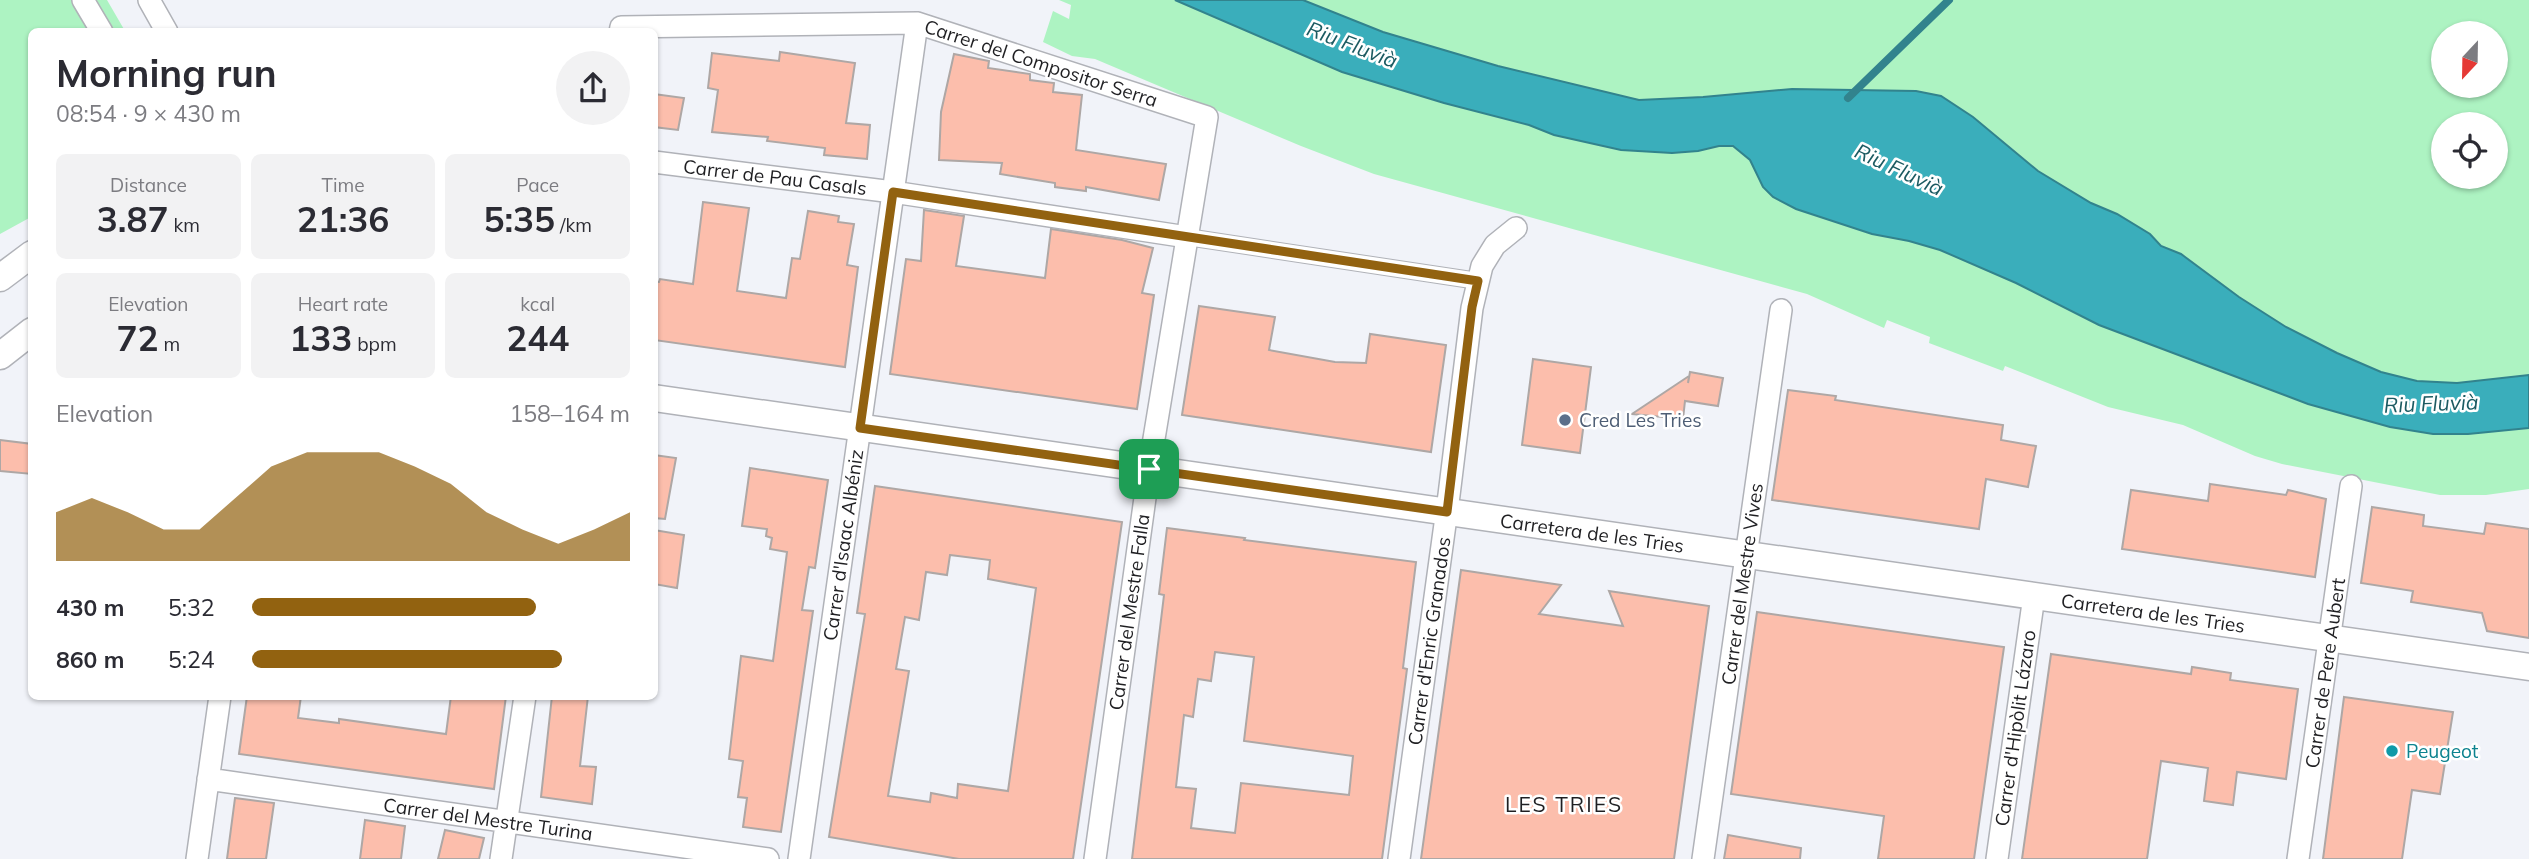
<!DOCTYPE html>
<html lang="en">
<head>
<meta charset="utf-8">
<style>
  :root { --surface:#fff; --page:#f2f2f3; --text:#2b2b33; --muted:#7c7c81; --accent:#926210 }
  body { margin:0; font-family:Mulish,sans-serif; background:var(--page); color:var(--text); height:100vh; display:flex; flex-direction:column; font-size:26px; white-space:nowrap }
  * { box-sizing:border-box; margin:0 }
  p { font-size:23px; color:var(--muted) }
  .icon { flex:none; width:38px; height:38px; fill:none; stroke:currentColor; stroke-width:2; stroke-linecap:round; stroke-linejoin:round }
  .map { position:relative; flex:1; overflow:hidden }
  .sheet { position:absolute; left:28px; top:28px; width:630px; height:672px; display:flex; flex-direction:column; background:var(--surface); border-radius:10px; box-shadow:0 2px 5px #0004 }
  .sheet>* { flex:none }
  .needle { width:46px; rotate:202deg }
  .fabs { position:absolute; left:2431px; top:21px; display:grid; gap:14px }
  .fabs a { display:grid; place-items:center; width:77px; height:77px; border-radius:50%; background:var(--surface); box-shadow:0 2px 5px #0004; font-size:35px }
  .pin { position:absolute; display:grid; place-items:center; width:60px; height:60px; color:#fff; margin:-30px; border-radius:14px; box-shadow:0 4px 10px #0006 }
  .round { display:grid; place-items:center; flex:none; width:74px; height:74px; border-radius:37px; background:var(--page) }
  .summary { display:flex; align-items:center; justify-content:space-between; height:119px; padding:0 28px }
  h1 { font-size:38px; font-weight:700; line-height:52px }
  .figures { display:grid; grid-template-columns:repeat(3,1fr); gap:10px; height:119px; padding:7px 28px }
  .figures div { display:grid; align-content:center; border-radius:10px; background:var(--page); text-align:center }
  .figures b { font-size:35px; font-weight:700 }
  .figures small { font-size:19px; font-weight:400 }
  .figures p { font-size:19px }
  .chart { height:196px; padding:14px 28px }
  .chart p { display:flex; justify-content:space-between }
  .chart svg { width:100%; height:126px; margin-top:7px; fill:var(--accent); opacity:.7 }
  ul { padding:0 28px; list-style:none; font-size:23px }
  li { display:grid; grid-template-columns:112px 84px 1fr; align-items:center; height:52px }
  li i { height:18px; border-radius:9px; background:var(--accent) }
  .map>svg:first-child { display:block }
  .green { fill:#adf3c2; fill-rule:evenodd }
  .water { fill:#3aaebb; stroke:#32838d; stroke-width:2 }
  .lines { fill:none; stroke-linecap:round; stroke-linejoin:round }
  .stream { stroke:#32838d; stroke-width:8 }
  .building { fill:#fcbeac; stroke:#aea7a5; stroke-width:2; fill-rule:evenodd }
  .pedestrian-casing { stroke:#b0b2b8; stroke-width:18 }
  .minor-casing { stroke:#b0b2b8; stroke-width:24 }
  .tertiary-casing { stroke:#b0b2b8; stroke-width:29 }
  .pedestrian { stroke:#fff; stroke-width:16 }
  .minor { stroke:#fff; stroke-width:21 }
  .tertiary { stroke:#fff; stroke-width:26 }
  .route-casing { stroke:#fff; stroke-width:14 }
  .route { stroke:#926210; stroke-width:9 }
  .service-dot { fill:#5c6f8a; stroke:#fff; stroke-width:2.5 }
  .culture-dot { fill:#0f9aa8; stroke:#fff; stroke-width:2.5 }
  .labels { text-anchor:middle; stroke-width:5; stroke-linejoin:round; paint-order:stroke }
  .street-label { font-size:19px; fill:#1f1f22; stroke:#fff }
  .service-label { font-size:19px; fill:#4e5e75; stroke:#fff; text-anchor:start }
  .culture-label { font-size:19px; fill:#0d838f; stroke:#fff; text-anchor:start }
  .water-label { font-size:21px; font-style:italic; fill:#1c5b62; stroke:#fff }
  .neighbourhood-label { font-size:21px; letter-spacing:2px; fill:#1f1f22; stroke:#fff }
</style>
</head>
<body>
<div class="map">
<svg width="2529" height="859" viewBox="0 0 2529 859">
  <rect width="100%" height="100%" fill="#f1f3f9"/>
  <!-- green -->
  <path class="green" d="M0,0h107l18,31 -93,1 -1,185 -31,17z
    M1059,0h1470v489l-43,6h-46l-158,-31 -27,-8 -72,-31 -75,-18 -103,-41 -2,5 -74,-28 1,-6 -43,-17 -3,8 -77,-34 -433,-120 -73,-28 -206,-87 -23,-3 -29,-14 10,-31 16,8 2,-14zM2443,33h53v53h-53zM2443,124h53v53h-53z"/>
  <!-- water -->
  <path class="water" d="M1175,0h128l80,32 115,34 141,34 64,-3 89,-8 124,2 25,5 32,21 65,54 53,32 26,11 33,20 11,12 20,8 58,43 47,30 51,26 44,19 36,9 40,2 72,-8v53l-61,6h-35l-43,-7 -82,-23 -209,-79 -83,-42 -76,-33 -31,-9 -37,-7 -76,-25 -23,-12 -10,-10 -13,-27 -17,-14h-14l-21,5 -26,2 -51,-3 -67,-15 -25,-10 -85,-22 -102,-31z"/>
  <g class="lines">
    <!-- stream -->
    <path class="stream" d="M1848,98l101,-98"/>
  </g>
  <!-- building -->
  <path class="building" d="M780,52l75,11 -9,60 24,2 -3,34 -43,-4 1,-7 -58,-7 1,-4 -56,-5 6,-42 -10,-2 4,-35 67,8z
    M954,54l35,7 -1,7 42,6v6l24,3 -1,9 29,3 -6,55 90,14 -7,36 -73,-13v4l-31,-4v-4l-55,-9 2,-11 -63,-3 2,-48z
    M654,94l30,4 -6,32 -24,-3z
    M703,202l46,6 -12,83 49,7 6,-40 8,1 8,-48 31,5 -1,6 16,2 -7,41 11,2 -13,100 -191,-27v-58h5l1,-3 33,5z
    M924,210l40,6 -8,50 89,12 6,-49 71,11 31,8 -11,45 12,2 -17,114 -247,-35 16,-115 15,2z
    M1199,306l76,11 -6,33 66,12 31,1 4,-29 76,11 -15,107 -249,-37z
    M1533,359l58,8 -11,86 -58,-8z
    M1690,372l33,6 -5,28 -33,-5 -2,18 -51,-5 57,-38 -1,7z
    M1788,390l48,6 -1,4 168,25 -2,15 35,6 -8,41 -42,-8 -7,50 -207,-29z
    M0,440l32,4v30l-32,-3z
    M654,455l22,3 -11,61 -11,-1z
    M750,468l78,12 -13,88 -6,-1 -7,43 11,1 -32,221 -38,-5 4,-29 -9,-1 5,-36 -14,-2 12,-103 32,5 14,-109 -17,-3 2,-11 -6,-2 1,-7 -25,-3z
    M2210,484l76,11 2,-5 38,9 -11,78 -193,-28 9,-59 77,11z
    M875,486l247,36 -49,337h-114l-130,-22 36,-223 -8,-1zM950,555l40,5 -2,19 48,9 -28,203 -50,-7 -1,14 -26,-5 -1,9 -42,-6 21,-125 -13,-2 9,-52 14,3 7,-48 21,3z
    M2372,507l52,8 -1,11 61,8 2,-11 43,6v109l-42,-7 -5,-18 -71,-11 2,-11 -52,-8z
    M1167,528l78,10 -1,2 172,22 -13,106 4,1 -25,190h-250l32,-264 -5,-1zM1215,652l39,5 -10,84 109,15 -4,39 -108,-12 -6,50 -44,-5 5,-39 -20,-2 8,-72 9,2 5,-38 13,2z
    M654,530l30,5 -7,53 -23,-4z
    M1461,570l100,15 -22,29 84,12 -14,-35 100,15 -35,253h-253z
    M1757,612l247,35 -30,212h-96l6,-43 -153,-22z
    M2051,654l140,20 1,-7 39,6 -1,7 68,9 -12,90 -49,-7 -4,33 -29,-4 4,-33 -47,-7 -14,98h-125z
    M247,696h54l-3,22 41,5v-4l107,15 5,-38h55l-12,93 -255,-35z
    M552,696h36l-8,70 16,1 -4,37 -51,-7z
    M2344,697l109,15 -13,82 -28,-4 -10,69h-79z
    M235,798l39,5 -8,56h-39z
    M365,820l40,6 -4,33h-41z
    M445,830l39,8 -5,21h-41z
    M1728,835l73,13 -1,11h-76z"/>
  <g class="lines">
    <!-- pedestrian casing -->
    <g class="pedestrian-casing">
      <path id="pedestrian" d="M1187,237l291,44"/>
    </g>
    <!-- minor casing -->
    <g class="minor-casing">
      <path id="minor" d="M83,0l19,32
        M149,0l18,32
        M620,32l1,-5 296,-4 290,94 -58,352 -54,390
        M654,162l239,30 294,45
        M208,779l560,80
        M197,859l23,-163
        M501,859l24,-163
        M799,859l118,-836
        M1399,859l50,-364 23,-187 10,-42 13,-21 21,-17
        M1703,859l78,-549
        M1997,859l37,-263
        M2298,859l53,-373"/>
    </g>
    <!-- tertiary casing -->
    <g class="tertiary-casing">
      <path id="tertiary" d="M0,278l32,-24
        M0,356l32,-25
        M654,398l1875,269"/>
    </g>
    <!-- pedestrian -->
    <use href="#pedestrian" class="pedestrian"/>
    <!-- minor -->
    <use href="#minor" class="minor"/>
    <!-- tertiary -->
    <use href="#tertiary" class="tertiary"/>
  </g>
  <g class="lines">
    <!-- route casing -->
    <g class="route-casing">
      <path id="route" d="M893,192l585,89 -6,26 -25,205 -587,-84z"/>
    </g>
    <!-- route -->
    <use href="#route" class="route"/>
  </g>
  <!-- markers -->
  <circle class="service-dot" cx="1565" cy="420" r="7"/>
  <circle class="culture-dot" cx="2392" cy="751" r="7"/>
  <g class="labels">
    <!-- street labels -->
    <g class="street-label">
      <text transform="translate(1041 63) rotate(18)" y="7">Carrer del Compositor Serra</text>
      <text transform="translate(775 177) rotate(7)" y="7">Carrer de Pau Casals</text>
      <text transform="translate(1592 533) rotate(8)" y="7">Carretera de les Tries</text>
      <text transform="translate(843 545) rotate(-82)" y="7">Carrer d'Isaac Albéniz</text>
      <text transform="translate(1742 584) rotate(-82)" y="7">Carrer del Mestre Vives</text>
      <text transform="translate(1129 612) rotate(-82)" y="7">Carrer del Mestre Falla</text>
      <text transform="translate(2153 613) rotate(8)" y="7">Carretera de les Tries</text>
      <text transform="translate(1429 641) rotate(-82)" y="7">Carrer d'Enric Granados</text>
      <text transform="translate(2325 673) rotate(-82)" y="7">Carrer de Pere Aubert</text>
      <text transform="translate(2015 728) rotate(-82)" y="7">Carrer d'Hipòlit Lázaro</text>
      <text transform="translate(488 819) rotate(8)" y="7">Carrer del Mestre Turina</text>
    </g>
    <!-- service labels -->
    <g class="service-label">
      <text x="1579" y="427">Cred Les Tries</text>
    </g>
    <!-- culture labels -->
    <g class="culture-label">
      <text x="2406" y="758">Peugeot</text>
    </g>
    <!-- water labels -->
    <g class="water-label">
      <text transform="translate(1352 45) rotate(21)" y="7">Riu Fluvià</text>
      <text transform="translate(1899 170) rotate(25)" y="7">Riu Fluvià</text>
      <text transform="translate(2431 404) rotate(-2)" y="7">Riu Fluvià</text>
    </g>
    <!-- neighbourhood labels -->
    <g class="neighbourhood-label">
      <text x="1564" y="812">LES TRIES</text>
    </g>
  </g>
</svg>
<div class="fabs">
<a><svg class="needle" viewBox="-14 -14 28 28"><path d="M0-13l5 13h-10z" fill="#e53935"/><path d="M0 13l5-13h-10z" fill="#7c7c81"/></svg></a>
<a><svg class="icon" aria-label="locate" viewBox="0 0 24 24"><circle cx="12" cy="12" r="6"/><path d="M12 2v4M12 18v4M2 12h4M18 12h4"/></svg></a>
</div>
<div class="pin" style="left:1149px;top:469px;background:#1e9e55"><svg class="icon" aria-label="arrive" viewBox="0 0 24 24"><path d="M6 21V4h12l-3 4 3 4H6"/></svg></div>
<section class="sheet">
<div class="summary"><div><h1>Morning run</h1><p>08:54 · 9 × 430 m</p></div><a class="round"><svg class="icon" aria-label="share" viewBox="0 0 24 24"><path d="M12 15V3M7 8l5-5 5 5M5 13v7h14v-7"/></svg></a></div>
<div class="figures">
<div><p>Distance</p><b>3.87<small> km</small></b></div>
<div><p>Time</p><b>21:36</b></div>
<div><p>Pace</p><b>5:35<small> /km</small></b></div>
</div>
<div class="figures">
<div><p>Elevation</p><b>72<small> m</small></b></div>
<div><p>Heart rate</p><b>133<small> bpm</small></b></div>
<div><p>kcal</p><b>244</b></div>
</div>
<div class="chart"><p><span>Elevation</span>158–164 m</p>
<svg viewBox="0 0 160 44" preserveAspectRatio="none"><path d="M0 44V27L10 22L20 27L30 33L40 33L50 22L60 11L70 6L80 6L90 6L100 11L110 17L120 27L130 33L140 38L150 33L160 27V44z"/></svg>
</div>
<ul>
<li><b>430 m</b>5:32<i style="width:75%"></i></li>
<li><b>860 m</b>5:24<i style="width:82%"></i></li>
</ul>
</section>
</div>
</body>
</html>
